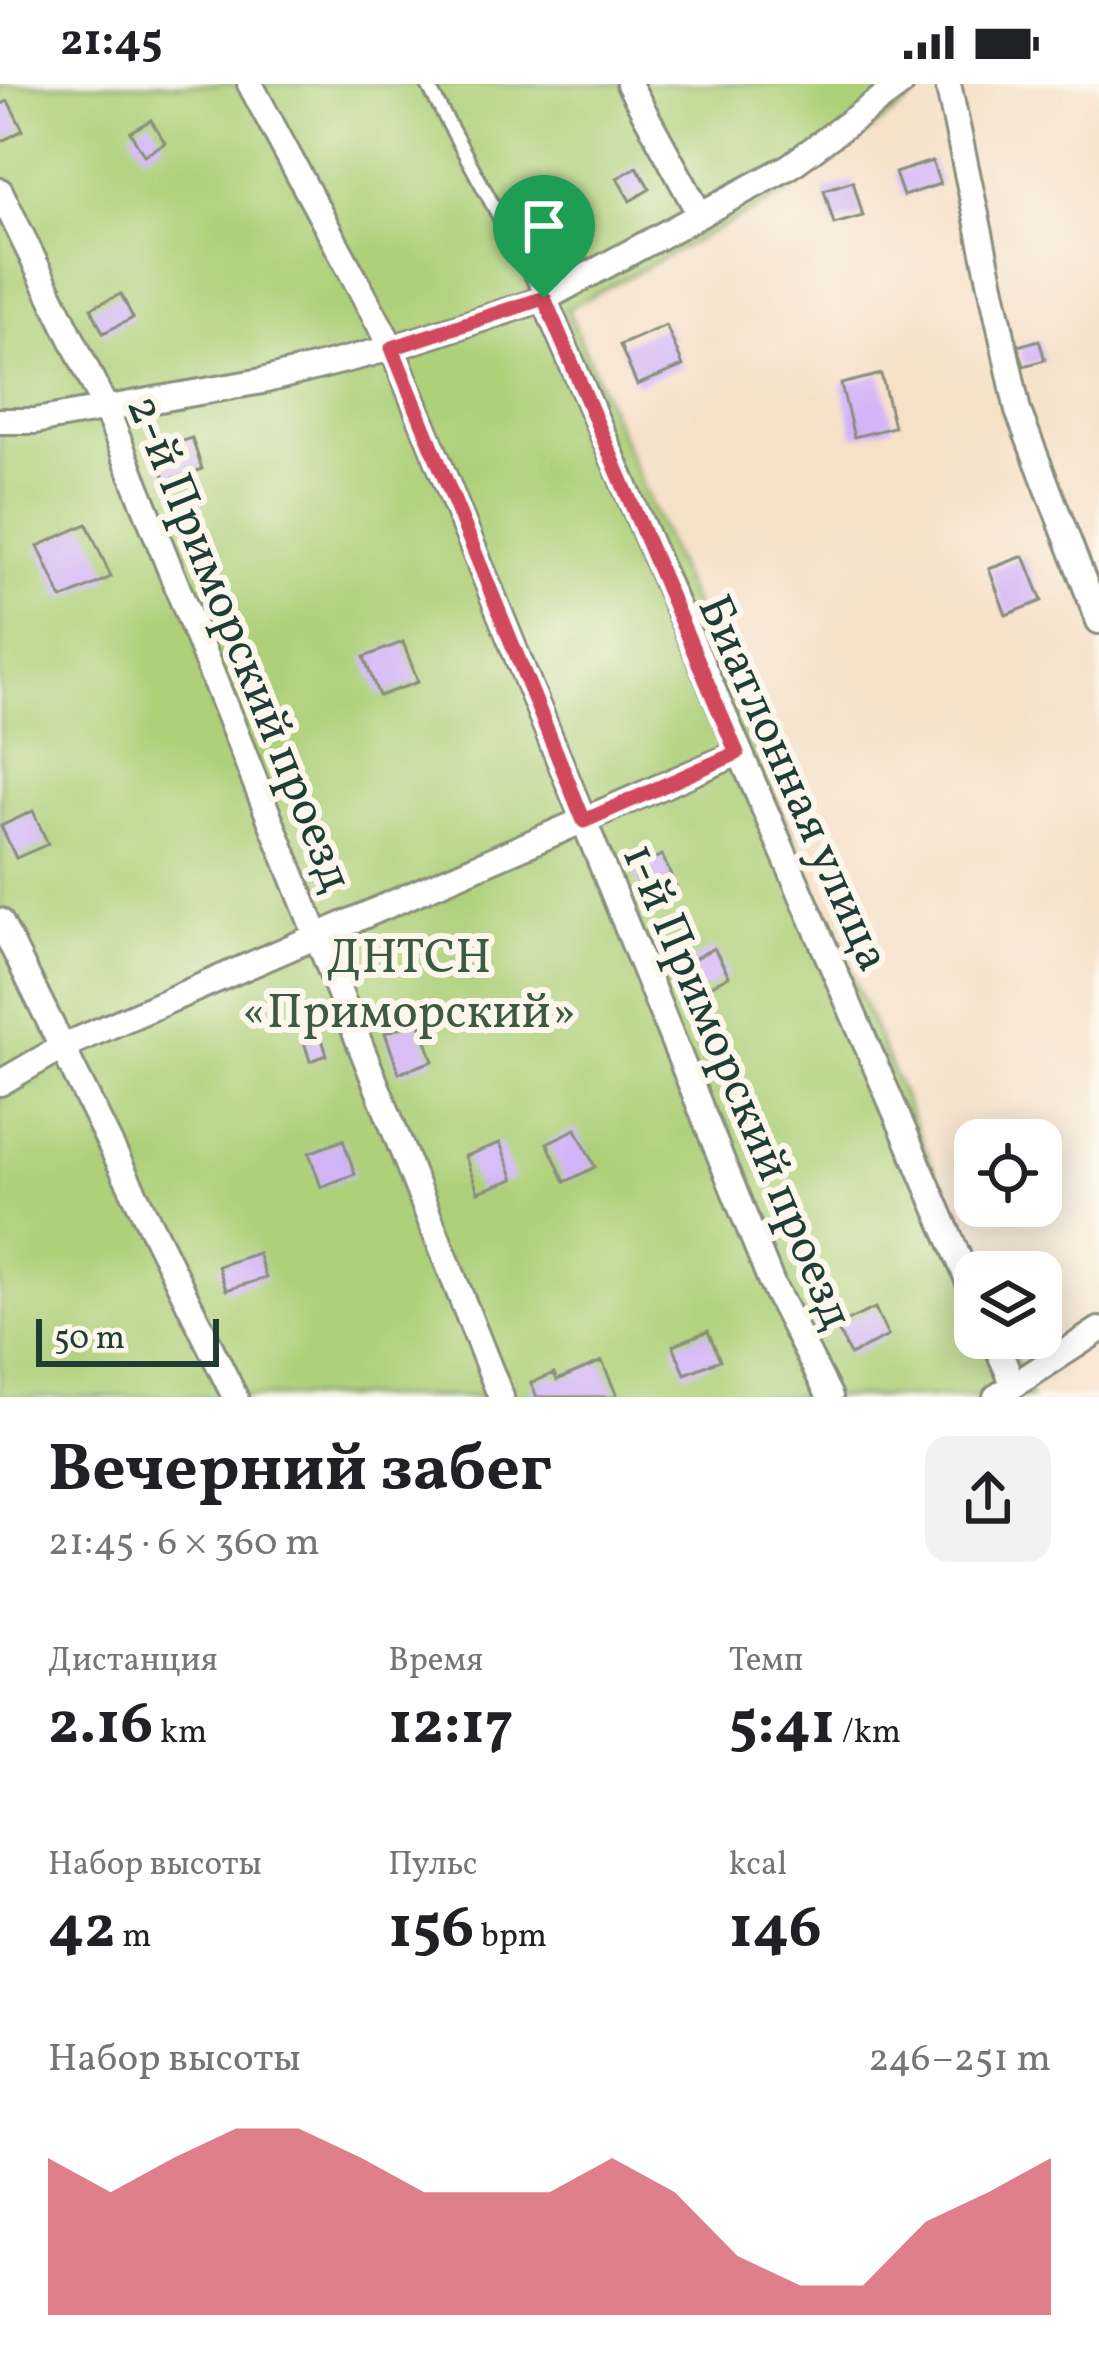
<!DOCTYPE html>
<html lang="ru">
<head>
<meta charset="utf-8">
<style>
  :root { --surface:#fff; --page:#f2f2f2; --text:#202124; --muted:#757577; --accent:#d1495b }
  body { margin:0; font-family:Vollkorn,serif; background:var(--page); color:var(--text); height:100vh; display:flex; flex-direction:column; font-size:45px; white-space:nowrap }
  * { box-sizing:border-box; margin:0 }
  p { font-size:39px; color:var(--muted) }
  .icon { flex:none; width:66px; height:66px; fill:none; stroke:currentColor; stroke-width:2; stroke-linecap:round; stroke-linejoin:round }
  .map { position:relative; height:1313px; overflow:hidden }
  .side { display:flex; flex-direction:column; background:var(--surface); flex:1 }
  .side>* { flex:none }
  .buttons { position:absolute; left:954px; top:1035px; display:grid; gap:24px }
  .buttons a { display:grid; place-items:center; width:108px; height:108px; border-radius:24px; background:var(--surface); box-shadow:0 6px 30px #0003; font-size:60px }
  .scale { position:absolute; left:36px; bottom:30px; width:183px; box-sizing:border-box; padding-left:12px; border:6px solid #1f3d34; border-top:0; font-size:33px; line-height:42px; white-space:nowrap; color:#1f3d34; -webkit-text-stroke:9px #fbf7ec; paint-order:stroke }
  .pin { position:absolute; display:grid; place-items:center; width:102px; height:102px; color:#fff; margin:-123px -51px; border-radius:50% 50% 50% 0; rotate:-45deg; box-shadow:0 0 12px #0007 }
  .pin .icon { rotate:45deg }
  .round { display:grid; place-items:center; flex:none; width:126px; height:126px; border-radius:24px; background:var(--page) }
  .summary { display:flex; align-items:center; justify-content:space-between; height:204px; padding:0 48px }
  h1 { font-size:66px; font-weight:700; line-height:90px }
  .metrics { display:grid; grid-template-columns:repeat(3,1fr); gap:18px; height:204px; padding:12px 48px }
  .metrics div { display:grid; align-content:center }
  .metrics b { font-size:60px; font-weight:700 }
  .metrics small { font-size:33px; font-weight:400 }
  .metrics p { font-size:33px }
  .chart { height:336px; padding:24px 48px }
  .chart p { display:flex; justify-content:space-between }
  .chart svg { width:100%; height:216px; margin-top:12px; fill:var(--accent); opacity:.7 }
  .status { display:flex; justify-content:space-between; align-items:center; height:84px; padding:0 60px; background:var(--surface); direction:ltr }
  .status svg { height:33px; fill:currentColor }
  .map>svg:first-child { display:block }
  .green { fill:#aed079; stroke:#668656; stroke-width:3 }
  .building { fill:#d2b4f8 }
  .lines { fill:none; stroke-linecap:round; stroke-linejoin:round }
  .lane-casing { stroke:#8a8e7e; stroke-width:18 }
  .street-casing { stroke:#8a8e7e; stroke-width:30 }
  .lane { stroke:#fff; stroke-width:12 }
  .street { stroke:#fff; stroke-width:24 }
  .route-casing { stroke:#fff; stroke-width:24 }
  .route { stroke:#d1495b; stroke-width:15 }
  .labels { text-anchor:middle; stroke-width:12; stroke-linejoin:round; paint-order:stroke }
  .street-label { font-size:48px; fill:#1f3d34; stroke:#fbf7ec }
  .park-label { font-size:48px; fill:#3c5a42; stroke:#fbf7ec }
</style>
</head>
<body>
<div class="status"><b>21:45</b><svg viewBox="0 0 49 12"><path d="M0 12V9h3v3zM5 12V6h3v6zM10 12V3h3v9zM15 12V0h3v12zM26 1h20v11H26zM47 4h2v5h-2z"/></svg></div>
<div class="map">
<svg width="1099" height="1313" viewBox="0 0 1099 1313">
  <rect width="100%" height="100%" fill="#fbf7ec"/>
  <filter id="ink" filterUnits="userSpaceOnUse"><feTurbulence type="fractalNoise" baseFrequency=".00833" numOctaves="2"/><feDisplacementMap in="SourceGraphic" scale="24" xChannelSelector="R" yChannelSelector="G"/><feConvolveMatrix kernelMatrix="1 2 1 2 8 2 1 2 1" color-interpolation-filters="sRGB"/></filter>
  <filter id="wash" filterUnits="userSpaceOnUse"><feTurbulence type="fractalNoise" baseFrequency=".004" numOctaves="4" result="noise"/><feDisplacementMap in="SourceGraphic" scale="48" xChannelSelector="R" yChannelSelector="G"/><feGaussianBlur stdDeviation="2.7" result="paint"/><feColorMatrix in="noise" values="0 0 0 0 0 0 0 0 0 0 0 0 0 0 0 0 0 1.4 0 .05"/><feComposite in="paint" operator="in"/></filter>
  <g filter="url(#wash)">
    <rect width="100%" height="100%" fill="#f6e0c7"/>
    <!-- green -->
    <path class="green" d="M0,0h932l-142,107 -223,118 411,963 -3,66h31l25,59h-1031z"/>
    <g id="blocks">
      <!-- building -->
      <path class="building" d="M8,17l15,29 -23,12v-37z
        M151,36l14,23 -21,12 -14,-23z
        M932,77l8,23 -37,12 -8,-23z
        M637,83l13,22 -20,12 -13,-23z
        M853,97l10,35 -29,8 -10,-34z
        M121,210l12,24 -30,15 -12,-25z
        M666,241l17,41 -46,19 -17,-40z
        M1039,256l6,20 -21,6 -6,-20z
        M881,290l13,53 -40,10 -13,-53z
        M192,354l10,31 -36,12 -11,-31z
        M87,440l24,53 -49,22 -24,-53z
        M1024,472l18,45 -36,14 -17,-46z
        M403,558l15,40 -39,14 -15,-39z
        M33,727l15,33 -32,14 -15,-32z
        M662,771l17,38 -31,13 -16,-38z
        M714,864l15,28 -32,17 -15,-28z
        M419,937l14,40 -34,12 -14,-40z
        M321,952l6,19 -17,6 -6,-19z
        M576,1045l19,38 -30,15 -18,-39z
        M343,1056l12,34 -34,13 -12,-34z
        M500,1059l14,36 -36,13 -13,-36z
        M258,1169l8,25 -40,12 -8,-24z
        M875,1224l13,28 -38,19 -14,-29z
        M708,1247l12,29 -35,14 -12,-29z
        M602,1277l15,35 -4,1h-76l-6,-14 23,-10 3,7z"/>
    </g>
  </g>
  <g filter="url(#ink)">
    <use href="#blocks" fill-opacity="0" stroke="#8a8e7e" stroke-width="3"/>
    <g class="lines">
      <!-- lane casing -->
      <g class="lane-casing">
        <path id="lane" d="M427,0l117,215"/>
      </g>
      <!-- street casing -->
      <g class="street-casing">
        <path id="street" d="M250,0l142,264 380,936 58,113
          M629,0l71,131
          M948,0l70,327 81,210
          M0,107l106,218 395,988
          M544,215l431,997
          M0,337h35l227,-40 130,-33 152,-49 246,-133 111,-82
          M0,837l235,476
          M0,999l64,-37 674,-293
          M993,1254l20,45
          M996,1313l103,-67"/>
      </g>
      <!-- lane -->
      <use href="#lane" class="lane"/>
      <!-- street -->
      <use href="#street" class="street"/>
    </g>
  </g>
  <g class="lines" filter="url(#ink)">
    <!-- route casing -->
    <g class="route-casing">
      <path id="route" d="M544,214l193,455 -153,68 -192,-473z"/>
    </g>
    <!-- route -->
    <use href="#route" class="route"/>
  </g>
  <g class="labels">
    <!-- street labels -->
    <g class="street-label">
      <text transform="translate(242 558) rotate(68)" y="17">2-й Приморский проезд</text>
      <text transform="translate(796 698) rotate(66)" y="17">Биатлонная улица</text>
      <text transform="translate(740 1001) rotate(67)" y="17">1-й Приморский проезд</text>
    </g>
    <!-- park labels -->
    <g class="park-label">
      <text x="409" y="888">ДНТСН<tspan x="409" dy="55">«Приморский»</tspan></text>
    </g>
  </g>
</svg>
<div class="buttons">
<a><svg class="icon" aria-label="locate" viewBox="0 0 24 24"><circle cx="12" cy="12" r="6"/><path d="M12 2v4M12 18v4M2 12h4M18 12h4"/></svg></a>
<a><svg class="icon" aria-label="layers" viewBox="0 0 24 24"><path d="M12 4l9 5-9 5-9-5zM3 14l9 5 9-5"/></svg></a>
</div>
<div class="scale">50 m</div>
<div class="pin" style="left:544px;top:214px;background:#1e9e55"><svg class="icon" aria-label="arrive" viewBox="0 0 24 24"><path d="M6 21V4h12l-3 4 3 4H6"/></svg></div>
</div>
<section class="side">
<div class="summary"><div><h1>Вечерний забег</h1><p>21:45 · 6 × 360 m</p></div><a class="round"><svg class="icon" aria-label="share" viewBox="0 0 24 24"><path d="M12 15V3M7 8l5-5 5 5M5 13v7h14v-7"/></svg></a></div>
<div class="metrics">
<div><p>Дистанция</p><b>2.16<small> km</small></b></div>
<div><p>Время</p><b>12:17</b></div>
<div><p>Темп</p><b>5:41<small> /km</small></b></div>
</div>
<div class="metrics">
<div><p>Набор высоты</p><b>42<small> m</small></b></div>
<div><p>Пульс</p><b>156<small> bpm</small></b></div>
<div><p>kcal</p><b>146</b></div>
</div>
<div class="chart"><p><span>Набор высоты</span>246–251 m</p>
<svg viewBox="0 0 160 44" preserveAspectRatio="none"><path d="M0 44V12L10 19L20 12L30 6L40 6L50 12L60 19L70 19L80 19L90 12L100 19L110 32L120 38L130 38L140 25L150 19L160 12V44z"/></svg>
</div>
</section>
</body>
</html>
